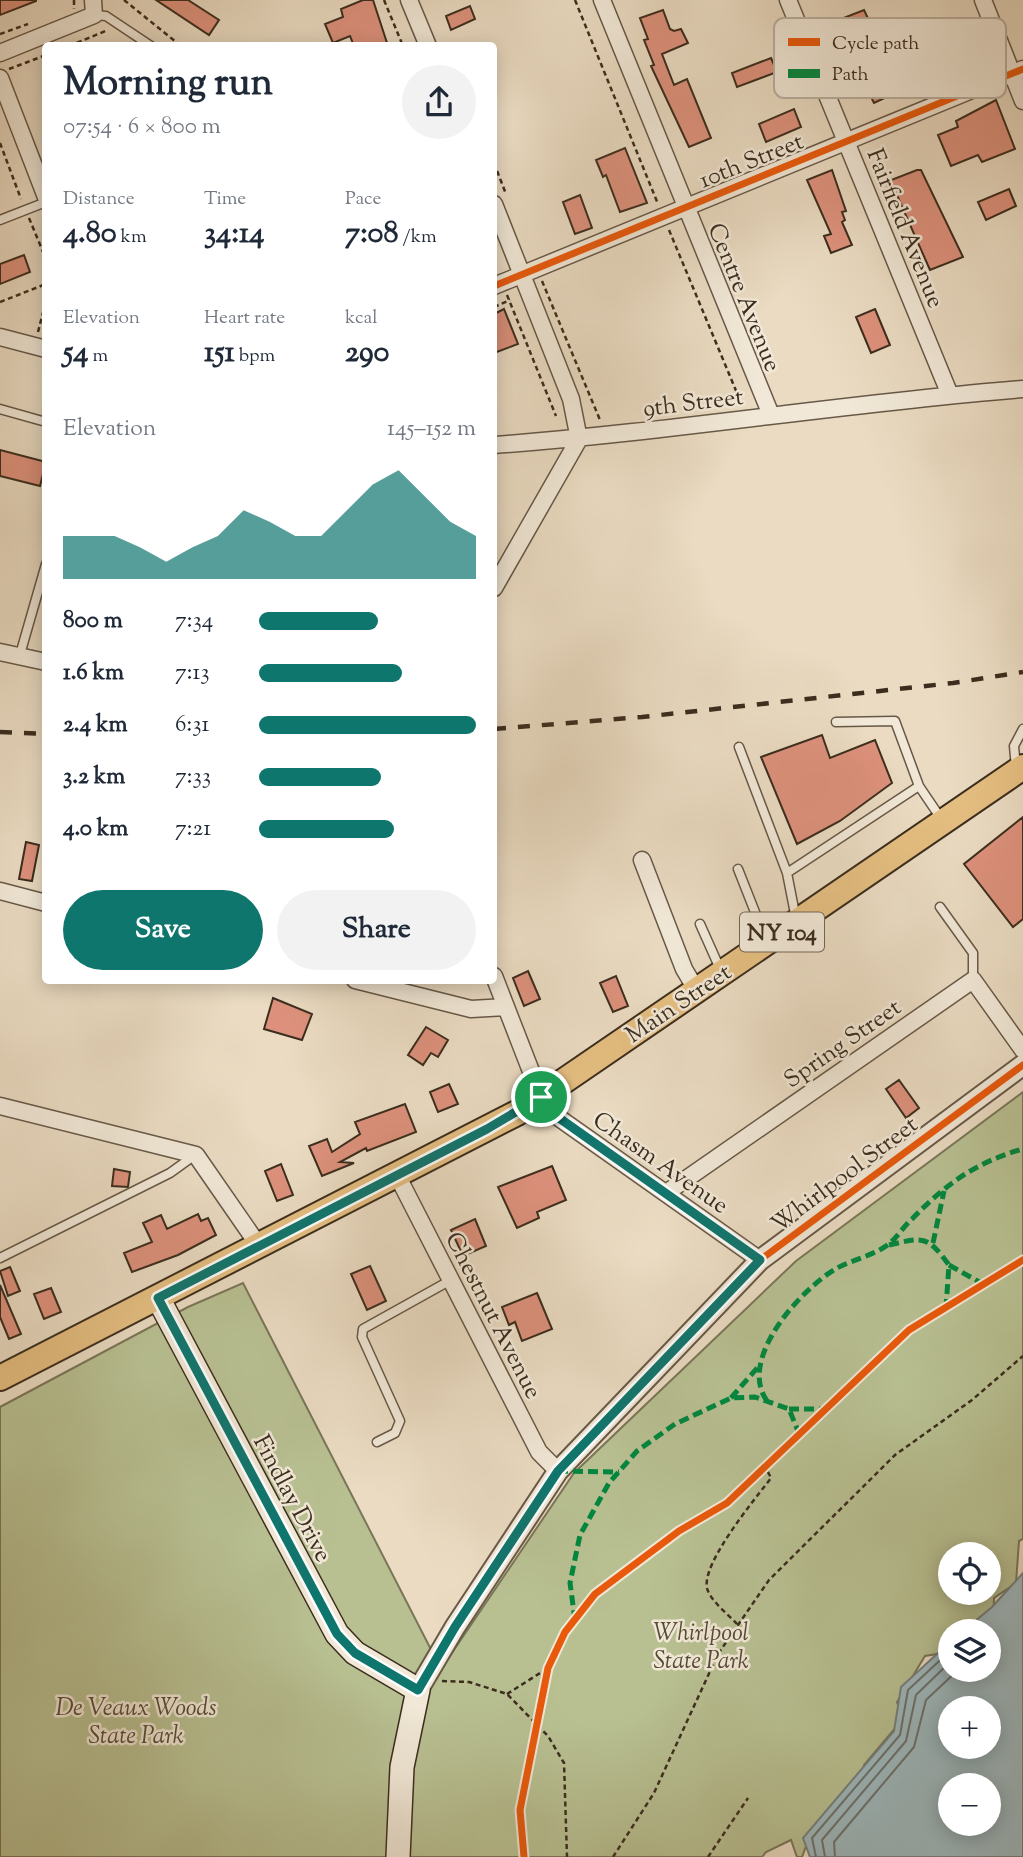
<!DOCTYPE html>
<html lang="en">
<head>
<meta charset="utf-8">
<style>
  :root { --surface:#fff; --page:#f2f2f3; --text:#1f2937; --muted:#747a83; --accent:#0f766e }
  body { margin:0; font-family:"Sorts Mill Goudy",serif; background:var(--page); color:var(--text); height:100vh; display:flex; flex-direction:column; font-size:26px; white-space:nowrap }
  * { box-sizing:border-box; margin:0 }
  p { font-size:23px; color:var(--muted) }
  .icon { flex:none; width:38px; height:38px; fill:none; stroke:currentColor; stroke-width:2; stroke-linecap:round; stroke-linejoin:round }
  .map { position:relative; flex:1; overflow:hidden }
  .drawer { position:absolute; left:42px; top:42px; width:455px; height:942px; display:flex; flex-direction:column; background:var(--surface); border-radius:7px; box-shadow:0 4px 18px #0003 }
  .drawer>* { flex:none }
  .buttons { position:absolute; left:938px; top:1542px; display:grid; gap:14px }
  .buttons a { display:grid; place-items:center; width:63px; height:63px; border-radius:50%; background:var(--surface); box-shadow:0 4px 18px #0003; font-size:35px }
  .pin { position:absolute; display:grid; place-items:center; width:60px; height:60px; color:#fff; margin:-30px; border:4px solid #fff; border-radius:50%; box-shadow:0 2px 7px #0007 }
  .round { display:grid; place-items:center; flex:none; width:74px; height:74px; border-radius:37px; background:var(--page) }
  .summary { display:flex; align-items:center; justify-content:space-between; height:119px; padding:0 21px }
  h1 { font-size:38px; font-weight:700; line-height:52px }
  .metrics { display:grid; grid-template-columns:repeat(3,1fr); gap:10px; height:119px; padding:7px 21px }
  .metrics div { display:grid; align-content:center }
  .metrics b { font-size:30px; font-weight:700 }
  .metrics small { font-size:19px; font-weight:400 }
  .metrics p { font-size:19px }
  .chart { height:196px; padding:14px 21px }
  .chart p { display:flex; justify-content:space-between }
  .chart svg { width:100%; height:126px; margin-top:7px; fill:var(--accent); opacity:.7 }
  .cta { display:flex; gap:14px; margin-top:auto; padding:14px 21px }
  .cta a { flex:1; height:80px; border-radius:42px; background:var(--accent); color:#fff; font-size:28px; font-weight:700; line-height:80px; text-align:center }
  .cta a+a { background:var(--page); color:var(--text) }
  ul { padding:0 21px; list-style:none; font-size:23px }
  li { display:grid; grid-template-columns:112px 84px 1fr; align-items:center; height:52px }
  li i { height:18px; border-radius:9px; background:var(--accent) }
  .map>svg:first-child { display:block }
  .green { fill:#b8c092; stroke:#7a7658; stroke-width:2; fill-rule:evenodd }
  .water { fill:#9db8be; stroke:#76807e; stroke-width:2; fill-rule:evenodd }
  .lines { fill:none; stroke-linecap:round; stroke-linejoin:round }
  .shore { stroke:#6c726e; stroke-width:2 }
  .building { fill:#dd917c; stroke:#3b2d1e; stroke-width:2 }
  .service-casing { stroke:#675847; stroke-width:11 }
  .minor-casing { stroke:#675847; stroke-width:19 }
  .tertiary-casing { stroke:#675847; stroke-width:23 }
  .secondary-casing { stroke:#3b2d1e; stroke-width:26 }
  .primary-casing { stroke:#3b2d1e; stroke-width:28 }
  .path { stroke:#3b2d1e; stroke-width:2.5; stroke-dasharray:5 3.5; stroke-linecap:butt }
  .service { stroke:#f1e8d7; stroke-width:8 }
  .minor { stroke:#f1e8d7; stroke-width:16 }
  .tertiary { stroke:#f1e8d7; stroke-width:19 }
  .secondary { stroke:#f1e8d7; stroke-width:23 }
  .primary { stroke:#e5be81; stroke-width:24 }
  .rail { stroke:#3b2d1e; stroke-width:4.5; stroke-dasharray:12 12; stroke-linecap:butt }
  .quiet { stroke:#00873e; stroke-width:5; stroke-dasharray:10 5; stroke-linecap:butt }
  .cycleway-casing { stroke:#f1e8d7; stroke-width:11 }
  .cycleway { stroke:#e8590c; stroke-width:7 }
  .route-casing { stroke:#fff; stroke-width:14 }
  .route { stroke:#0f766e; stroke-width:9 }
  .labels { text-anchor:middle; stroke-width:5; stroke-linejoin:round; paint-order:stroke }
  .shield { fill:#f1e8d7; stroke:#726556; stroke-width:2 }
  .shield-label { font-size:23px; font-weight:bold; fill:#3b2d1e }
  .street-label { font-size:24px; fill:#3b2d1e; stroke:#f1e8d7 }
  .park-label { font-size:24px; font-style:italic; fill:#544a35; stroke:#f1e8d7 }
  .key { fill:#f1e8d7; stroke:#bab0a0; stroke-width:2 }
  .key-label { font-size:19px; fill:#3b2d1e }
</style>
</head>
<body>
<div class="map">
<svg width="1023" height="1857" viewBox="0 0 1023 1857">
  <rect width="100%" height="100%" fill="#eadbc2"/>
  <filter id="stains"><feTurbulence type="fractalNoise" baseFrequency=".00286" numOctaves="4"/><feColorMatrix values="0 0 0 0 .2 0 0 0 0 .09 0 0 0 0 .02 0 0 0 .5 -.17"/></filter>
  <radialGradient id="worn" r=".72"><stop offset=".6" stop-color="#630" stop-opacity="0"/><stop offset="1" stop-color="#630" stop-opacity=".3"/></radialGradient>
  <!-- green -->
  <path class="green" d="M1023,1092v447l-4,2 -3,42 -22,15 -1,26 -6,7h-37v21l-25,4 -28,46 6,17 -39,46 -4,29 -52,47 -6,16h-5l-6,-17 -25,12 -4,5h-762v-450l188,-100 55,-24 198,386 133,-196 222,-212zM950,1554h39v38h-39z"/>
  <!-- water -->
  <path class="water" d="M1023,1573v284h-213l-7,-19 91,-107 7,-44 49,-45v28h39v-39h-26l29,-24zM950,1708h39v38h-39zM950,1785h39v39h-39z"/>
  <g class="lines">
    <!-- shore -->
    <path class="shore" d="M816,1857l-4,-19 88,-103 8,-45 42,-39
      M825,1857l-3,-17 84,-99 10,-46 34,-33
      M835,1857l-1,-15 80,-95 12,-47 32,-30"/>
  </g>
  <!-- building -->
  <path class="building" d="M0,0h36v1l-36,14z
    M156,0h32l31,20 -10,15z
    M363,0h10l15,46h-34l-4,-10 -17,7 -8,-19 18,-7 -2,-8z
    M470,6l5,13 -24,11 -5,-14z
    M663,10l7,19 4,2 7,-2 7,14 -26,11 12,31 13,-6 24,59 -22,9 -38,-81 3,-1 -10,-25 4,-1 -8,-21z
    M864,10l38,80 -28,13 -3,-6 -4,1 -15,-35 -4,2 -8,-19 -3,2 -9,-24z
    M771,58l6,14 -40,15 -5,-14z
    M996,100l19,49 -33,13 -4,-7 -27,11 -13,-31 20,-8 -2,-6z
    M794,109l7,18 -35,15 -7,-18z
    M625,148l22,55 -27,9 -14,-37 -3,2 -7,-17z
    M832,170l14,41 -4,1 3,8 -3,2 10,23 -21,8 -7,-17 7,-2 -24,-54z
    M917,170h4l42,87 -33,13 -34,-77 -5,2 -5,-13z
    M1009,189l7,17 -30,14 -8,-18z
    M580,195l12,33 -17,6 -12,-32z
    M24,255l6,17 -30,12v-20z
    M504,309l14,35 -24,9v-39z
    M875,309l15,36 -19,8 -15,-36z
    M0,450l46,12 -6,24 -40,-10z
    M822,735l8,23 45,-18 17,43 -52,38 -43,23 -36,-87z
    M1023,817v102l-10,8 -49,-63z
    M26,842l13,3 -7,36 -13,-2z
    M528,971l12,28 -16,7 -11,-28z
    M616,976l12,30 -15,6 -13,-29z
    M273,998l39,16 -10,26 -38,-11z
    M426,1027l22,13 -10,17 -7,-4 -8,12 -15,-10z
    M899,1080l20,28 -13,10 -20,-29z
    M449,1084l9,20 -20,8 -8,-20z
    M405,1104l11,28 -49,19 -1,-3 -26,14 14,1 -32,13 -13,-30 18,-7 5,13 28,-18 -5,-12z
    M281,1164l12,31 -16,6 -12,-30z
    M552,1166l14,34 -29,12 2,6 -22,10 -19,-41z
    M114,1169l16,3 -2,15 -16,-1z
    M198,1214l3,7 7,-3 8,17 -38,20 -46,17 -8,-19 28,-11 -9,-19 18,-8 6,14z
    M475,1219l11,27 -23,10 -12,-26z
    M370,1266l16,35 -19,9 -16,-36z
    M10,1267l10,24 -12,5 -8,-25z
    M0,1285l21,49 -12,5 -9,-22z
    M51,1288l10,24 -17,7 -10,-25z
    M537,1293l15,36 -30,12 -7,-19 -6,3 -7,-18z"/>
  <g class="lines">
    <!-- service casing -->
    <g class="service-casing">
      <path id="service" d="M94,15l12,1 45,30
        M0,220l46,-18
        M0,409l46,13
        M19,658l27,-94
        M836,722l59,-1 24,65
        M739,747l48,126
        M1016,768l-2,-22 9,-17
        M738,869l28,71
        M940,907l33,46v27
        M796,919l-9,-46 132,-87 23,34
        M700,924l21,47
        M0,1258l170,-85 25,-18
        M377,1442l18,-9 5,-12 -38,-84 1,-8 88,-49"/>
    </g>
    <!-- minor casing -->
    <g class="minor-casing">
      <path id="minor" d="M409,0l19,46
        M602,0l169,415
        M788,0l162,395
        M983,0l40,101
        M0,53l94,-38 -1,-15
        M0,78l46,119
        M494,204l77,195 8,40 -85,149
        M494,286l529,-217
        M0,337l46,12
        M494,445c177,-13 352,-42 529,-56
        M0,652l46,10
        M642,860l42,109 13,22
        M0,891l46,12
        M494,976l47,121 11,16 208,147
        M355,980l116,29 35,-2
        M0,1106l196,49 63,91
        M397,1175l142,277 19,19
        M666,1193l307,-213 50,70"/>
    </g>
    <!-- tertiary casing -->
    <g class="tertiary-casing">
      <path id="tertiary" d="M418,1690l37,-63 103,-156 202,-211 263,-195"/>
    </g>
    <!-- secondary casing -->
    <g class="secondary-casing">
      <path id="secondary" d="M158,1298l179,336 18,19 63,37 -16,77 -4,90"/>
    </g>
    <!-- primary casing -->
    <g class="primary-casing">
      <path id="primary" d="M0,1378l517,-265 506,-346"/>
    </g>
    <!-- path -->
    <path class="path" d="M74,0v9
      M124,0l57,46
      M384,0l19,46
      M575,0l83,204
      M0,34l28,-10
      M69,46l39,-16
      M9,69l37,-14
      M0,143l21,56
      M494,163l12,31
      M29,218l17,41
      M669,230l73,175
      M542,281l58,139
      M507,295l49,121
      M0,302l46,-18
      M494,307l16,-7
      M38,332l8,-31
      M737,1624c-8,-9 -24,-21 -29,-33 -11,-23 48,-93 63,-113l-5,-10
      M442,1681l27,1 38,12 41,42 16,27 3,94
      M507,1694l41,-26
      M613,1857l41,-64 64,-139 51,-74 126,-125 77,-55 51,-44
      M708,1857l40,-59"/>
    <!-- service -->
    <use href="#service" class="service"/>
    <!-- minor -->
    <use href="#minor" class="minor"/>
    <!-- tertiary -->
    <use href="#tertiary" class="tertiary"/>
    <!-- secondary -->
    <use href="#secondary" class="secondary"/>
    <!-- primary -->
    <use href="#primary" class="primary"/>
    <!-- rail -->
    <path class="rail" d="M494,729l148,-12 311,-34 70,-11
      M0,732l46,2"/>
    <!-- quiet -->
    <path class="quiet" d="M933,1243l11,-52
      M889,1245c35,-8 38,-10 60,20l-3,42
      M949,1265l34,19
      M731,1398l27,-31
      M767,1401c-30,-42 34,-112 70,-133 17,-9 39,-13 53,-25 8,-7 14,-17 22,-24 34,-35 64,-57 111,-70
      M789,1409h36
      M558,1471l61,1
      M575,1620l-5,-37 10,-48 29,-52 28,-32 38,-27 56,-26 24,-1 34,12 11,27"/>
    <!-- cycleway casing -->
    <g class="cycleway-casing">
      <path id="cycleway" d="M494,286l529,-217
        M418,1690l37,-63 103,-156 202,-211 263,-195
        M524,1857l-4,-47 28,-142 17,-36 30,-38 84,-63 48,-28 182,-173 114,-70"/>
    </g>
    <!-- cycleway -->
    <use href="#cycleway" class="cycleway"/>
  </g>
  <g class="lines">
    <!-- route casing -->
    <g class="route-casing">
      <path id="route" d="M541,1097l11,16 208,147 -202,211 -103,156 -37,63 -63,-37 -18,-19 -179,-336 329,-169z"/>
    </g>
    <!-- route -->
    <use href="#route" class="route"/>
  </g>
  <g class="labels">
    <!-- shield labels -->
    <rect class="shield" x="740" y="912.5" width="84" height="39" rx="5"/>
    <g class="shield-label">
      <text x="782" y="940">NY 104</text>
    </g>
    <!-- street labels -->
    <g class="street-label">
      <text transform="translate(751 160) rotate(-22)" y="8">10th Street</text>
      <text transform="translate(906 228) rotate(68)" y="8">Fairfield Avenue</text>
      <text transform="translate(745 297) rotate(68)" y="8">Centre Avenue</text>
      <text transform="translate(693 402) rotate(-7)" y="8">9th Street</text>
      <text transform="translate(678 1003) rotate(-34)" y="8">Main Street</text>
      <text transform="translate(842 1043) rotate(-35)" y="8">Spring Street</text>
      <text transform="translate(661 1162) rotate(35)" y="8">Chasm Avenue</text>
      <text transform="translate(844 1174) rotate(-37)" y="8">Whirlpool Street</text>
      <text transform="translate(494 1315) rotate(63)" y="8">Chestnut Avenue</text>
      <text transform="translate(293 1498) rotate(62)" y="8">Findlay Drive</text>
    </g>
    <!-- park labels -->
    <g class="park-label">
      <text x="701" y="1640">Whirlpool<tspan x="701" dy="28">State Park</tspan></text>
      <text x="136" y="1715">De Veaux Woods<tspan x="136" dy="28">State Park</tspan></text>
    </g>
  </g>
  <!-- legend -->
  <rect x="774" y="18" width="232" height="80" rx="10" class="key"/>
  <rect x="788" y="38" width="32" height="8" fill="#e8590c"/>
  <rect x="788" y="69" width="32" height="9" fill="#00873e"/>
  <g class="key-label">
    <text x="832" y="49">Cycle path</text>
    <text x="832" y="80">Path</text>
  </g>
  <rect width="100%" height="100%" filter="url(#stains)"/>
  <rect width="100%" height="100%" fill="url(#worn)"/>
</svg>
<div class="buttons">
<a><svg class="icon" aria-label="locate" viewBox="0 0 24 24"><circle cx="12" cy="12" r="6"/><path d="M12 2v4M12 18v4M2 12h4M18 12h4"/></svg></a>
<a><svg class="icon" aria-label="layers" viewBox="0 0 24 24"><path d="M12 4l9 5-9 5-9-5zM3 14l9 5 9-5"/></svg></a>
<a>+</a>
<a>−</a>
</div>
<div class="pin" style="left:541px;top:1097px;background:#1e9e55"><svg class="icon" aria-label="arrive" viewBox="0 0 24 24"><path d="M6 21V4h12l-3 4 3 4H6"/></svg></div>
<section class="drawer">
<div class="summary"><div><h1>Morning run</h1><p>07:54 · 6 × 800 m</p></div><a class="round"><svg class="icon" aria-label="share" viewBox="0 0 24 24"><path d="M12 15V3M7 8l5-5 5 5M5 13v7h14v-7"/></svg></a></div>
<div class="metrics">
<div><p>Distance</p><b>4.80<small> km</small></b></div>
<div><p>Time</p><b>34:14</b></div>
<div><p>Pace</p><b>7:08<small> /km</small></b></div>
</div>
<div class="metrics">
<div><p>Elevation</p><b>54<small> m</small></b></div>
<div><p>Heart rate</p><b>151<small> bpm</small></b></div>
<div><p>kcal</p><b>290</b></div>
</div>
<div class="chart"><p><span>Elevation</span>145–152 m</p>
<svg viewBox="0 0 160 44" preserveAspectRatio="none"><path d="M0 44V29L10 29L20 29L30 33L40 38L50 33L60 29L70 20L80 24L90 29L100 29L110 20L120 11L130 6L140 15L150 24L160 29V44z"/></svg>
</div>
<ul>
<li><b>800 m</b>7:34<i style="width:55%"></i></li>
<li><b>1.6 km</b>7:13<i style="width:66%"></i></li>
<li><b>2.4 km</b>6:31<i style="width:100%"></i></li>
<li><b>3.2 km</b>7:33<i style="width:56%"></i></li>
<li><b>4.0 km</b>7:21<i style="width:62%"></i></li>
</ul>
<div class="cta"><a>Save</a><a>Share</a></div>
</section>
</div>
</body>
</html>
